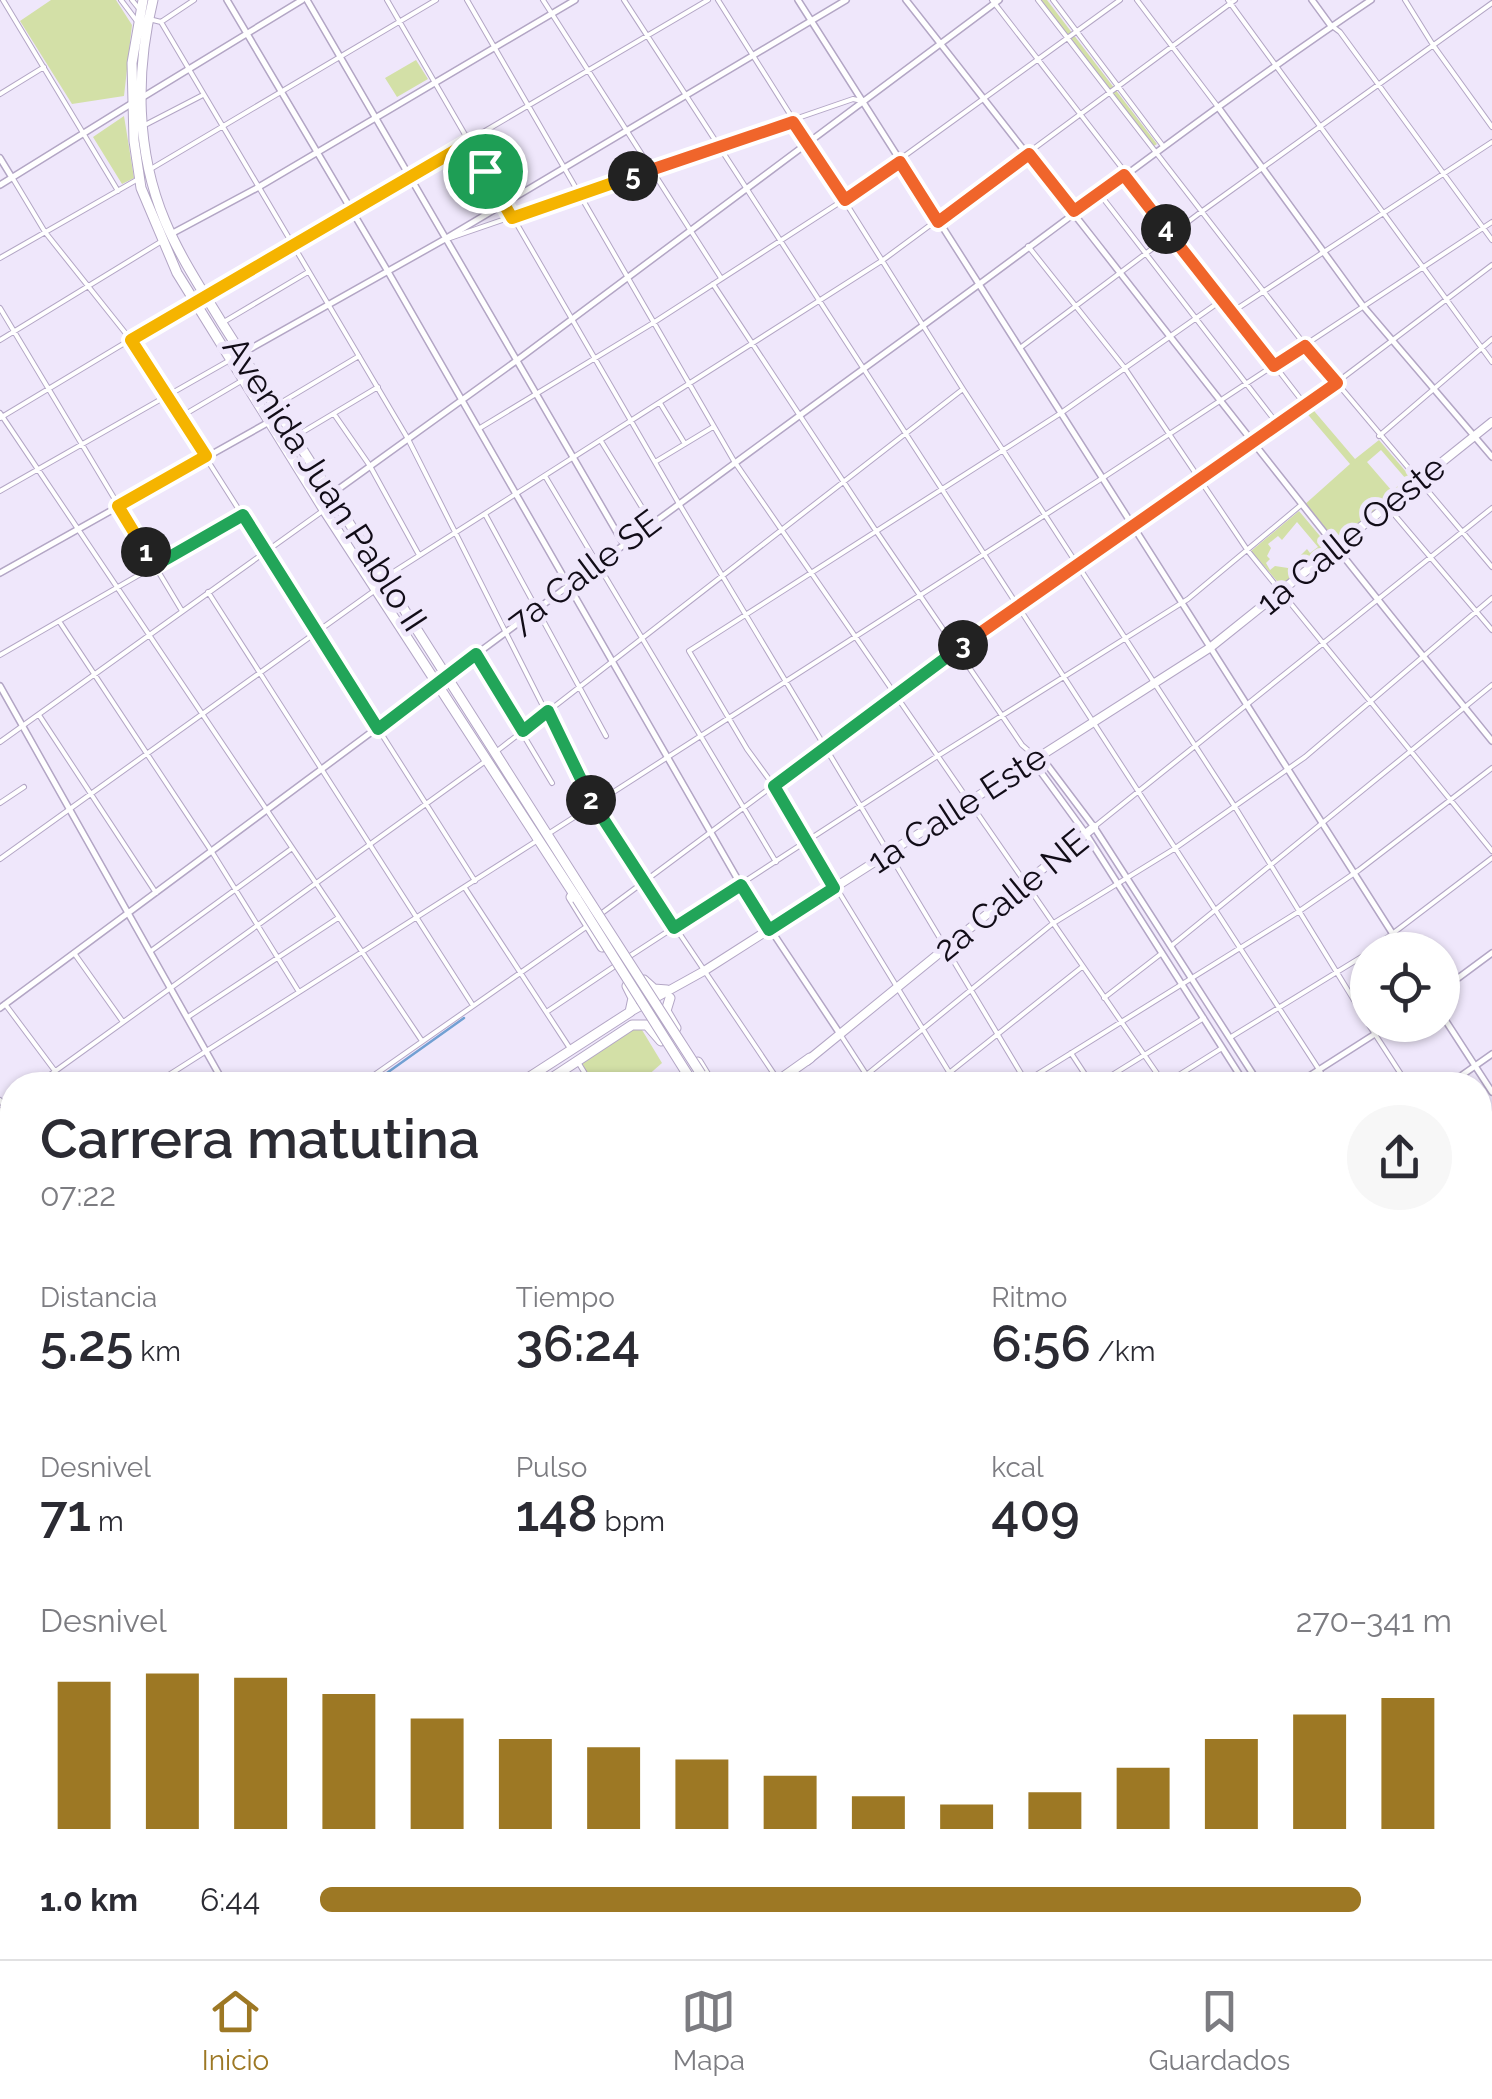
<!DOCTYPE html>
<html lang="es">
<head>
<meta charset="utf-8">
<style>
  :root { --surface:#fff; --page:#f7f7f7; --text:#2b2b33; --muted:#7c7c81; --line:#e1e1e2; --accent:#9d7824 }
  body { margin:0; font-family:Raleway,sans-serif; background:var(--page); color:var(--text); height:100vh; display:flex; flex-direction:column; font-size:38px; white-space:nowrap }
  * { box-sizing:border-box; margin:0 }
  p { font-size:32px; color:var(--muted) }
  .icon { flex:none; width:55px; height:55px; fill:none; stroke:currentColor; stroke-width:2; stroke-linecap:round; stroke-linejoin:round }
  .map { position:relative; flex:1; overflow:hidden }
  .drawer { position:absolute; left:0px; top:1072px; width:1492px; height:888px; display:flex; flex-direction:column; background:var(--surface); border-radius:40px 40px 0 0; box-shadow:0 2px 8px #0004 }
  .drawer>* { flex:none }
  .tools { position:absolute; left:1350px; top:932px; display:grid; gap:20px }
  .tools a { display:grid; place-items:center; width:110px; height:110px; border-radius:50%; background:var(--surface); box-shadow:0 2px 8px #0004; font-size:50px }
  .pin { position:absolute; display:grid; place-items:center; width:85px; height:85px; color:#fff; margin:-42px; border:5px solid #fff; border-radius:50%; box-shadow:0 2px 10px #0007 }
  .km { position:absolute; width:50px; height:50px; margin:-25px; border-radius:50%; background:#222; color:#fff; font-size:28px; line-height:50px; text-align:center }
  .round { display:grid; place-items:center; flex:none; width:105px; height:105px; border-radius:52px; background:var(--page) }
  .head { display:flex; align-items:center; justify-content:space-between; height:170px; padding:0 40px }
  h1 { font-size:55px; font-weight:600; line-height:75px }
  .metrics { display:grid; grid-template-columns:repeat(3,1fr); gap:15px; height:170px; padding:10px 40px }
  .metrics div { display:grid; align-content:center }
  .metrics b { font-size:50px; font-weight:600 }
  .metrics small { font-size:28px; font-weight:400 }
  .metrics p { font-size:28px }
  .chart { height:280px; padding:20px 40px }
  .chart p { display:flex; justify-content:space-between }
  .chart svg { width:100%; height:180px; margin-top:10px; stroke:var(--accent); stroke-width:6 }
  ul { padding:0 40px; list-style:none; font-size:32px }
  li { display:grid; grid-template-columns:160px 120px 1fr; align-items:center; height:75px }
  li i { height:25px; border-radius:12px; background:var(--accent) }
  .dock { display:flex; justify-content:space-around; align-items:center; height:140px; border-top:2px solid var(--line); background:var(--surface); font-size:28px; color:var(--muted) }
  .dock a { display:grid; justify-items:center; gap:5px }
  .dock .selected { color:var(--accent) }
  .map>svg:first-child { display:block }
  .green { fill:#d3e0a7; fill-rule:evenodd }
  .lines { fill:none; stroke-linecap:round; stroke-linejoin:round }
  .stream { stroke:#72a0d3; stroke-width:2.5 }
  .street-casing { stroke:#b3a6c5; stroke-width:6 }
  .secondary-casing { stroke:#b3a6c5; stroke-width:8 }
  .primary-casing { stroke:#b3a6c5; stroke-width:10 }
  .highway-casing { stroke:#b3a6c5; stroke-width:11 }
  .street { stroke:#fff; stroke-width:4 }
  .secondary { stroke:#fff; stroke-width:5 }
  .primary { stroke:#fff; stroke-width:8 }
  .highway { stroke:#fff; stroke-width:9 }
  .primary-bridge-casing { stroke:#b3a6c5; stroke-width:10; stroke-linecap:butt }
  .highway-bridge-casing { stroke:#b3a6c5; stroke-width:11; stroke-linecap:butt }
  .primary-bridge { stroke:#fff; stroke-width:8 }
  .highway-bridge { stroke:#fff; stroke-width:9 }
  .split-1-casing { stroke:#fff; stroke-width:20 }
  .split-2-casing { stroke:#fff; stroke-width:20 }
  .split-3-casing { stroke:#fff; stroke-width:20 }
  .split-4-casing { stroke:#fff; stroke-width:20 }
  .split-5-casing { stroke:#fff; stroke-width:20 }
  .split-6-casing { stroke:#fff; stroke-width:20 }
  .split-1 { stroke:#f5b400; stroke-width:12 }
  .split-2 { stroke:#22a559; stroke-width:12 }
  .split-3 { stroke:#22a559; stroke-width:12 }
  .split-4 { stroke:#f0652b; stroke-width:12 }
  .split-5 { stroke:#f0652b; stroke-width:12 }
  .split-6 { stroke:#f5b400; stroke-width:12 }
  .labels { text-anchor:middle; stroke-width:10; stroke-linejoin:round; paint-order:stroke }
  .street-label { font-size:35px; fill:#110c17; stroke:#efe7fb }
</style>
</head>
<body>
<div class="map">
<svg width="1492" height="1959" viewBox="0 0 1492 1959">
  <rect width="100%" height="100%" fill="#efe7fb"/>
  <!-- green -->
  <path class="green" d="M51,0h65l16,25 -8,71 -52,8 -52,-83z
    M1038,0h9l110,144 -6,4z
    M416,60l12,19 -31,18 -12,-19z
    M124,116l10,62 -12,6 -29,-47z
    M1309,405l46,54 24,-19 34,40 -79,64 -31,-38 47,-42 -46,-54zM1381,450l25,29 -14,12 -25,-29z
    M1299,511l31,37 -47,40 -32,-37zM1297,522l21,25 -8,6 -3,-4 -19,19 -13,-2 -5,4 -4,-7 4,-4 -3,-3 4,-8 -3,-4 10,-8 4,4z
    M639,1025l23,38 -25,22h-43l-13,-22z
    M109,1948h50l23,9 -78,2z
    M898,1948h72l3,3 -11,8h-52z"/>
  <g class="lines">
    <!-- stream -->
    <path class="stream" d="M370,1085l94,-67
      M0,1347l12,-10
      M0,1841l12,-1
      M298,1948l22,11"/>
    <!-- street casing -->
    <g class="street-casing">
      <path id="street" d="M3,0l115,191
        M121,0l15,20
        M132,0l8,10
        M387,0l291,502 350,583
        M467,0l267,461 431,624
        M543,0l178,278
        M624,0l705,1085
        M718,0l245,389 272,418 133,216
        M992,0l314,406
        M1038,0l267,345 187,222
        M1053,0l110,146
        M1137,0l81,107
        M1228,0l264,362
        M1405,0l28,45 59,82
        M153,20l8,2 247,417 185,366 185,275
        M161,22l33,-22
        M1332,26l8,6 152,208
        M0,94l44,-27
        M143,126l58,-30
        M149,170l287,-170
        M12,177l33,55 86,108 344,541
        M1099,193l180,233
        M450,238l403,-139 9,2
        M1028,246l96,121 124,184 244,300
        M0,258l140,-80
        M713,284l163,247 146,214 15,13
        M206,295l502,-295
        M0,308l182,303
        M1232,312l260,-170
        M222,323l86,-51
        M0,340l162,-99
        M1020,348l181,-136 291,-209
        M660,403l25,41
        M277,405l82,-49
        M0,413l422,628
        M334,414l36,52 49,89
        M182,416l61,-36
        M0,418l193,-116
        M480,428l173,-105 192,-124 275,-199
        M296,436l82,-49
        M1379,436l113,-97
        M601,441l50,81
        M655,462l58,-35
        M545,476l231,386
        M0,491l230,-131
        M1387,506l105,124
        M485,514l121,222
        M384,578l499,-318 352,-260
        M208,592l264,412
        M59,621l153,231 87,140
        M475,654l77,129
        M0,655l243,-140
        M39,715l117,178
        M0,742l324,-232
        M497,751l466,-362
        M0,803l24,-16
        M1094,827l398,-319
        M548,834l553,-355 391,-257
        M0,859l374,-268
        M465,888l104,159
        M602,913l413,-307 264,-180 213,-161
        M1171,946l321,-261
        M1371,950l121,-92
        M151,951l140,-102
        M74,953l49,69
        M630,956l306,-199 252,-158 113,-94
        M1104,998l58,-45
        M5,1004l50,67
        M548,1011l67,-45
        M188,1017l150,-99
        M1369,1025l39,60
        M840,1034l33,51
        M1231,1037l137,-84
        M1071,1053l21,32
        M578,1062l14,23
        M781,1084l1,1
        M36,1085l451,-325
        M153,1085l385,-245
        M360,1085l226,-158
        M854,1085l198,-161 122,-75 131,-92 187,-159
        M934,1085l148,-118
        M957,1085l-183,-299 -27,-37 -58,-98 372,-238 161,-113
        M1020,1085l278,-173 61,-42 133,-102
        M1096,1085l108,-67
        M1163,1085l59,-37
        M0,1100l12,18
        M0,1111l12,-9
        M0,1194l12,-9
        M1480,1199l12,18
        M1480,1246l12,-8
        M1480,1289l12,-8
        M1480,1317l12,19
        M0,1319l11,14
        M1480,1337l12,-8
        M0,1341l12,-9
        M1480,1427l12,-7
        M1480,1500l12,-7
        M1480,1534l12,17
        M1480,1551l12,-8
        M1480,1588l12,-8
        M1480,1626l12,-10
        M1480,1704l12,20
        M1480,1717l12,-5
        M1480,1760l12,-10
        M0,1780l12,5
        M1480,1807l12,-10
        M0,1870l12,8
        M1480,1894l12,-8
        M1480,1926l12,20
        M28,1948l2,11
        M174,1948l29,11
        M625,1948l10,11
        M707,1948l9,11
        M865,1948l4,11
        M1062,1948l9,11
        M1148,1948l9,11
        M1214,1948l35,11
        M1365,1948l9,11
        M470,1957l12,-9
        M534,1959l13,-11
        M596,1959l14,-11
        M660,1959l14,-11
        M726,1959l14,-11
        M789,1959l14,-11
        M849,1959l15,-11
        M1182,1959l4,-11
        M1235,1959l14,-11
        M1353,1959l14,-11
        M1468,1959l24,-20"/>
    </g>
    <!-- secondary casing -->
    <g class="secondary-casing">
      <path id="secondary" d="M227,0l160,270 354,615 99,149
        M307,0l316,543
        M798,0l605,950
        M906,0c195,247 387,497 586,741
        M1312,0l19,26
        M143,97l159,-97
        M1218,107l145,199 129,151
        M0,158l11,18
        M0,185l134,-83
        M171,234l86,-46 318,-188
        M241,354l204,-115 401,-239
        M333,493l183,-132 483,-361
        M0,573l269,-151
        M0,686l225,399
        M1037,758l11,8 46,61 166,258
        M1038,761l2,10 46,63 160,251
        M1442,990l50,-37
        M0,1008c307,-227 612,-457 921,-681 150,-109 296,-224 450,-327
        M1442,1015l50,77
        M1295,1085l94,-60
        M1448,1085l44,-31
        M1480,1432l12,19
        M1480,1451l12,19
        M0,1718l12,-10"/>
    </g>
    <!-- primary casing -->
    <g class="primary-casing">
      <path id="primary" d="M630,1012l74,-41 507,-324 281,-225
        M807,1061l287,-234
        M0,1381l12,18
        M393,1948l9,11
        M422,1948l9,11"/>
    </g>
    <!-- highway casing -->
    <g class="highway-casing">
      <path id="highway" d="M143,0l-11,63 2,78 7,47 36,85 147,237 253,389
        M153,0c-18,72 -17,152 12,221 15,36 37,69 57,102l363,571
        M571,897l31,50
        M644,980l10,9 13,1
        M670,998l-4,13 10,17
        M698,1062l14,23
        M517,1085l113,-73 3,-14 -6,-12
        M541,1085l91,-60h15l14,16
        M772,1085l38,-27
        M0,1368l12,15
        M0,1426l12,-7
        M0,1430l12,5
        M1480,1661l12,-5
        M1480,1673l12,-5"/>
    </g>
    <!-- street -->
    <use href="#street" class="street"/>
    <!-- secondary -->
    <use href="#secondary" class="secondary"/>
    <!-- primary -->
    <use href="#primary" class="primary"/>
    <!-- highway -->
    <use href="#highway" class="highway"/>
    <!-- primary-bridge casing -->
    <g class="primary-bridge-casing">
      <path id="primary-bridge" d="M0,1400l12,17"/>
    </g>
    <!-- highway-bridge casing -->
    <g class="highway-bridge-casing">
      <path id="highway-bridge" d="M585,894l116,180
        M577,899l114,181"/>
    </g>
    <!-- primary-bridge -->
    <use href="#primary-bridge" class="primary-bridge"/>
    <!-- highway-bridge -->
    <use href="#highway-bridge" class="highway-bridge"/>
  </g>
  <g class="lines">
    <!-- split-1 casing -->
    <g class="split-1-casing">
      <path id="split-1" d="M146,552l-28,-46 88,-50 -75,-116 337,-197 17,28"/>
    </g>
    <!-- split-2 casing -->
    <g class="split-2-casing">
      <path id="split-2" d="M146,552l8,14 89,-51 135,214 98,-75 47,77 25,-20 43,89"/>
    </g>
    <!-- split-3 casing -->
    <g class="split-3-casing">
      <path id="split-3" d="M591,800l83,128 67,-43 28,45 65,-42 -60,-102 189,-141"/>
    </g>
    <!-- split-4 casing -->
    <g class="split-4-casing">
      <path id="split-4" d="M963,645l374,-262 -32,-37 -31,20 -108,-137"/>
    </g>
    <!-- split-5 casing -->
    <g class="split-5-casing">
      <path id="split-5" d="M633,176l160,-54 52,78 55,-38 38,60 91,-68 45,57 50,-36 42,54"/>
    </g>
    <!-- split-6 casing -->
    <g class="split-6-casing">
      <path id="split-6" d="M485,171l27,47 121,-42"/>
    </g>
    <!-- split-1 -->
    <use href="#split-1" class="split-1"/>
    <!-- split-2 -->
    <use href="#split-2" class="split-2"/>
    <!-- split-3 -->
    <use href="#split-3" class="split-3"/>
    <!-- split-4 -->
    <use href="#split-4" class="split-4"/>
    <!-- split-5 -->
    <use href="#split-5" class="split-5"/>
    <!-- split-6 -->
    <use href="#split-6" class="split-6"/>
  </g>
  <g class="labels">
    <!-- street labels -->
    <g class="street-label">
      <text transform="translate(325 484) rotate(57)" y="12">Avenida Juan Pablo II</text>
      <text transform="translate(1351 535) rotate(-39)" y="12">1a Calle Oeste</text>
      <text transform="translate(584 572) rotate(-37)" y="12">7a Calle SE</text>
      <text transform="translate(957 809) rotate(-33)" y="12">1a Calle Este</text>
      <text transform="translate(1011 895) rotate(-39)" y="12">2a Calle NE</text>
    </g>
  </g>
</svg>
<div class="tools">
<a><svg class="icon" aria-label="locate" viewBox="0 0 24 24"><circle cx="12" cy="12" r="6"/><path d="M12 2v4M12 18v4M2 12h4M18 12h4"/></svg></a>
</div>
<div class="pin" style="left:485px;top:171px;background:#1e9e55"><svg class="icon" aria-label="arrive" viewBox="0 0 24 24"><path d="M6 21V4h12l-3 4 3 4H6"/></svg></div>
<b class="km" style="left:146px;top:552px">1</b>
<b class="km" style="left:591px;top:800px">2</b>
<b class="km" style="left:963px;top:645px">3</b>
<b class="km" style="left:1166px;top:229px">4</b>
<b class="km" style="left:633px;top:176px">5</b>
<section class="drawer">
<div class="head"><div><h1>Carrera matutina</h1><p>07:22</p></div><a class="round"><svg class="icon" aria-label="share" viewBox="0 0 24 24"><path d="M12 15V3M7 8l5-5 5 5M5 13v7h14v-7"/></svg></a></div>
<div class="metrics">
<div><p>Distancia</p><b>5.25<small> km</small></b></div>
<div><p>Tiempo</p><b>36:24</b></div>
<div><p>Ritmo</p><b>6:56<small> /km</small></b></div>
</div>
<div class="metrics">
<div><p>Desnivel</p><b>71<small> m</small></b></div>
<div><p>Pulso</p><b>148<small> bpm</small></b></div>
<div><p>kcal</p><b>409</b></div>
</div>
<div class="chart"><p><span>Desnivel</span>270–341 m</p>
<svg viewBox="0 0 160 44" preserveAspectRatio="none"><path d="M5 44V8M15 44V6M25 44V7M35 44V11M45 44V17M55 44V22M65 44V24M75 44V27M85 44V31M95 44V36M105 44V38M115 44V35M125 44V29M135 44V22M145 44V16M155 44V12"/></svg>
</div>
<ul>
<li><b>1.0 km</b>6:44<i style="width:92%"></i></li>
</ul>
</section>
</div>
<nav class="dock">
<a class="selected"><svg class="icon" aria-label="home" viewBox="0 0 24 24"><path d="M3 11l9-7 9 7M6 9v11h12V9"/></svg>Inicio</a>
<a><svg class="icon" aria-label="map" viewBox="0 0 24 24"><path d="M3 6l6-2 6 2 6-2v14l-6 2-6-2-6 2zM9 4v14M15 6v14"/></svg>Mapa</a>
<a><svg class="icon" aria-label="saved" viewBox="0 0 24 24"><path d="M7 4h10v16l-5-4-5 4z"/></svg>Guardados</a>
</nav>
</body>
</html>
